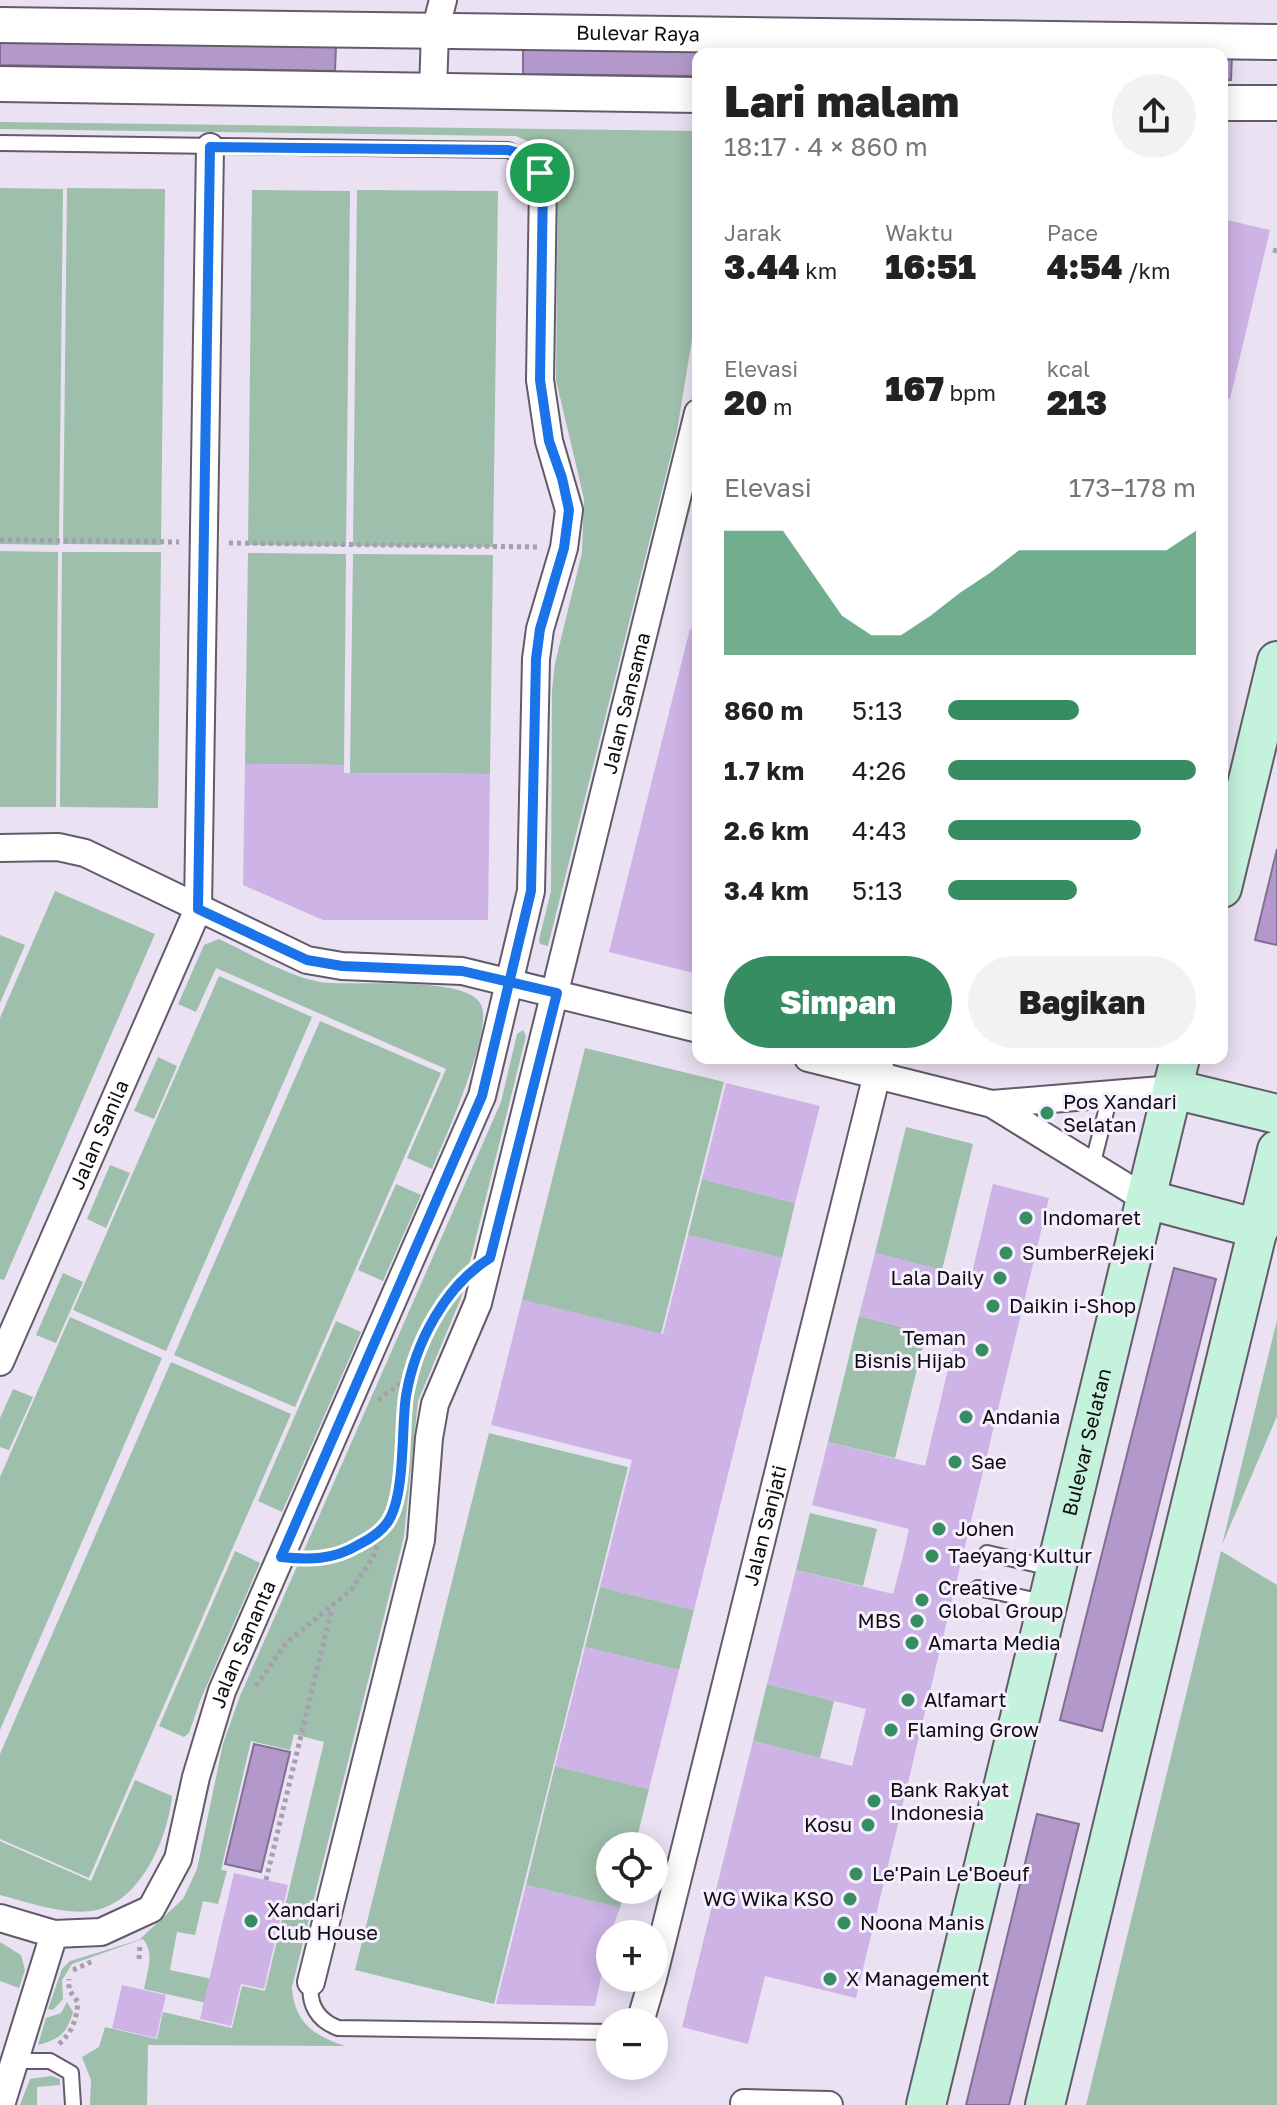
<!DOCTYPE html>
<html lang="id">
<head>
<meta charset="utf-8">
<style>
  :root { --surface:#fff; --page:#f2f2f2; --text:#222; --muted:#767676; --accent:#368d62 }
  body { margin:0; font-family:"Golos Text",sans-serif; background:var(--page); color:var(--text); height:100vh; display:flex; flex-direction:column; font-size:30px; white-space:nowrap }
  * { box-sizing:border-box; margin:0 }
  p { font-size:26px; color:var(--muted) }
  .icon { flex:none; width:44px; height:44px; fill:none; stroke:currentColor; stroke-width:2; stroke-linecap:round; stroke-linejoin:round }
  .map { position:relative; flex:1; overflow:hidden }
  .drawer { position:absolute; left:692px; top:48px; width:536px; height:1016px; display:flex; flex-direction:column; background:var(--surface); border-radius:16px; box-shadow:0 4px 20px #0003 }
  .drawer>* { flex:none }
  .buttons { position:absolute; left:596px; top:1832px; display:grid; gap:16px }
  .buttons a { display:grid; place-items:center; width:72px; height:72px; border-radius:50%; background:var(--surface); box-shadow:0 4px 20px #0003; font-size:40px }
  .pin { position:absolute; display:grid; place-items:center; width:68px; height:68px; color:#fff; margin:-34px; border:4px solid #fff; border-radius:50%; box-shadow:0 2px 8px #0007 }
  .round { display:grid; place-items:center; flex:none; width:84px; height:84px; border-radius:42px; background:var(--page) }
  .overview { display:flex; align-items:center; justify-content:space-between; height:136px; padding:0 32px }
  h1 { font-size:44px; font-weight:800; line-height:60px }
  .stats { display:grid; grid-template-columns:repeat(3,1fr); gap:12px; height:136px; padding:8px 32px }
  .stats div { display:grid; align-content:center }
  .stats b { font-size:34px; font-weight:800 }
  .stats small { font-size:22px; font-weight:400 }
  .stats p { font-size:22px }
  .chart { height:224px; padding:16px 32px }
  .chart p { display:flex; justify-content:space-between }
  .chart svg { width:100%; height:144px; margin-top:8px; fill:var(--accent); opacity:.7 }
  .action { display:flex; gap:16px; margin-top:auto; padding:16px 32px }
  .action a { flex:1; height:92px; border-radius:48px; background:var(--accent); color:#fff; font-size:32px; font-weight:800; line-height:92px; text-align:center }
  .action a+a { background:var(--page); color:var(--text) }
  ul { padding:0 32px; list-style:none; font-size:26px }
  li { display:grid; grid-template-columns:128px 96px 1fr; align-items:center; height:60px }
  li i { height:20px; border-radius:10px; background:var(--accent) }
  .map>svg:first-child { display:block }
  .green { fill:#9ebfab }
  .water { fill:#b399cb; stroke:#826f93; stroke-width:2 }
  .building { fill:#cdb3e6 }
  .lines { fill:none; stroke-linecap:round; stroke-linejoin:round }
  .service-casing { stroke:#635b6a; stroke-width:18 }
  .minor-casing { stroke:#635b6a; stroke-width:30 }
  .tertiary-casing { stroke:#635b6a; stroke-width:38 }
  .secondary-casing { stroke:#635b6a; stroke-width:42 }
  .path { stroke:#a69fad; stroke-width:5; stroke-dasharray:4 4; stroke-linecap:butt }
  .service { stroke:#fff; stroke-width:14 }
  .minor { stroke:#fff; stroke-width:26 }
  .tertiary { stroke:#fff; stroke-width:34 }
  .secondary { stroke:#c4f2dd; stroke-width:38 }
  .route-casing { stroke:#fff; stroke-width:16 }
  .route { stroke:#1a73e8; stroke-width:10 }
  .poi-dot { fill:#368d62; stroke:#f6effe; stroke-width:3 }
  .labels { text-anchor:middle; stroke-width:6; stroke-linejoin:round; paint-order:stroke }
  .street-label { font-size:20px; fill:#0f0c11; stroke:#f6effe }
  .poi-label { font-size:20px; fill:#0f0c11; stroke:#f6effe; text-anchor:start }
</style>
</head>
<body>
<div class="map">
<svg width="1277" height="2105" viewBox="0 0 1277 2105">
  <rect width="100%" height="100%" fill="#eae1f3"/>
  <!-- green -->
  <path class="green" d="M0,122l698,9 -2,184 -19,116 -129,515 -8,-2 -1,-4 12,-49 1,-201 3,-27 27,-110 2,-54 -28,-119 2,-203 -17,-30 -25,-11 -516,-7z
    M0,188l63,1 -4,356 -59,-1z
    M67,188l98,1 -4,356 -98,-1z
    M252,190l98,1 -4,355 -98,-1z
    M357,190l141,1 -5,356 -140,-1z
    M0,551l58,1 -2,255h-56z
    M62,552h99l-3,256 -98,-1z
    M248,553l98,1 -2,211 -99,-1z
    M353,554l140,1 -3,219 -140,-1z
    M55,891l100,43 -151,346 -4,-1v-261z
    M0,935l25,10 -25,58z
    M219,939c32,15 66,36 101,43 32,5 152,-8 162,25 9,28 -37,132 -50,162l-25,-11 39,-89 -230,-101 -20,44 -18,-8 26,-59z
    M219,976l93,41 -146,334 -93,-41z
    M320,1021l121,52 -146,334 -121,-52z
    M523,1030l3,6 -65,262 -43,103 -14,135 -112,451c2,35 22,49 53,59l-197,-1 -1,60h-57l1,-25 -9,-23 17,-10 6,-20 52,12 6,-27 69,16 10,-42 23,5 59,-249 -30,-8 -4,16 -39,-9 -30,129 6,1 -9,33 -15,-3 -8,34 -18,-3 -7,38 56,12 -6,24 -76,-17c3,-16 11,-36 -1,-50l-71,25 -10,16 1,19 -10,11 -5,-1 14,-40 8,-8 69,-21 44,-41 14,-30 26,-125 17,-48 261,-594 16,-68z
    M585,1048l139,34 -63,252 -139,-34z
    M158,1057l19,9 -23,53 -20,-8z
    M906,1127l67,17 -31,126 -67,-17z
    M110,1165l20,8 -24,55 -19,-9z
    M702,1179l93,24 -13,55 -94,-23z
    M396,1184l25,11 -38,86 -25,-11z
    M63,1273l20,9 -27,61 -20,-8z
    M859,1316l67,17 -31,125 -67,-16z
    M70,1317l92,41 -162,372v-253z
    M1277,1320v96l-55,129z
    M336,1321l25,11 -79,180 -24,-11z
    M171,1362l120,52 -202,464 -89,-39v-85z
    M13,1389l20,8 -24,53 -9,-3v-29z
    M489,1433l139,34 -134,537 -139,-34z
    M810,1513l67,16 -14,57 -67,-16z
    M235,1551l25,12 -60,138 -11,32 -5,4 -25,-11z
    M1221,1551l56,34v520h-191z
    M600,1587l94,23 -15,60 -94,-23z
    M767,1684l67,17 -14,57 -67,-17z
    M555,1766l94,23 -14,57h-25v44h14l-4,18 -94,-23z
    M135,1780l37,16c-4,42 -32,109 -81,115 -29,4 -63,-9 -91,-16v-54l91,40z
    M0,1942l21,13 4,15 -6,18 -19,-7z
    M67,2002l6,10c-6,21 -13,27 -35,33l8,-27 15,-5z
    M51,2076l9,3v6l-23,2v18h-17l10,-26z"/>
  <!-- water -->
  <path class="water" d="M0,39l336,6 -1,26 -335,-6z
    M523,48l709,6 -1,26h-9v-26h-524v22l-175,-2z
    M1277,849v96l-22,-5z
    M1174,1268l42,11 -114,452 -42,-11z
    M254,1744l36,8 -29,120 -36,-8z
    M1037,1814l42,10 -70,281h-43z"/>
  <!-- building -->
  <path class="building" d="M1222,219l48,11 -40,169 -8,-1z
    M690,629l8,1v344l-89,-22z
    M245,764l99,1v8l146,1 -2,146h-165l-80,-35z
    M726,1083l94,23 -25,97 -93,-24z
    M993,1184l56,14 -193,800 -91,-22 -17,68 -66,-17 71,-286 99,25 14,-57 -99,-25 29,-114 97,24 9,-34 7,-31 -97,-24 16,-63 97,24 30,-126 -96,-24 16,-63 96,24z
    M688,1235l94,23 -88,352 -94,-23 32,-127 -141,-35 31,-125 141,34z
    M585,1647l94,23 -30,119 -94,-23z
    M234,1873l54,12 -24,104 -23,-5 -10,42 -31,-7z
    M526,1885l94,23 -10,26 -15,72 -99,-2z
    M122,1985l44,10 -10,43 -44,-10z"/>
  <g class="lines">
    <!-- service casing -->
    <g class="service-casing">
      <path id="service" d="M0,143l508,7 21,9 14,23
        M1092,1166l19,-74
        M987,1553l69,16
        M978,1588l69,15
        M311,1982c-3,22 6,38 27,46l272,4
        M14,2061h36l21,12 2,32"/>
    </g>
    <!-- minor casing -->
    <g class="minor-casing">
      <g id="minor">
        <path d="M433,91l2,-60 8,-31"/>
        <path d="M0,848l58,-1 27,6 222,107 35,6 120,5 236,58"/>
        <path d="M808,1058l184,46 154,95"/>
        <path d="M992,1104l181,-15"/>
        <path id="s1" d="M0,1362l198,-453 12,-762"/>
        <path id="s2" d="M0,1918l54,16 47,-2 50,-23 27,-50 18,-82 26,-86 260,-595 49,-205 5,-232 4,-30 24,-81 5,-38 -20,-69 -9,-61 3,-198"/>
        <path id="s3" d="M654,1974l227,-916"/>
        <path id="s4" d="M311,1982l110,-442 8,-102 6,-34 43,-101 220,-890"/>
        <path d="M643,2012l10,-34"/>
        <path d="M744,2103l85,2"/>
        <path d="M1,2105l53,-171"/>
      </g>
    </g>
    <!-- tertiary casing -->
    <g class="tertiary-casing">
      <g id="tertiary">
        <path id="s5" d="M0,25l1277,17"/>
        <path d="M0,84l698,11"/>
        <path d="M1222,103h55"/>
      </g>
    </g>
    <!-- secondary casing -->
    <g class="secondary-casing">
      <g id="secondary">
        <path d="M1222,888l55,-227"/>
        <path d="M1173,1089l104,25"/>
        <path d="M1146,1199l113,30"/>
        <path id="s6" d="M926,2105l254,-1047"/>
        <path d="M1045,2105l232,-955"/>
      </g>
    </g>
    <!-- path -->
    <path class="path" d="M1273,250l4,1
      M0,540l179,2
      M229,543l310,4
      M378,1400l33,-25
      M406,1402c3,-37 24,-86 48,-115
      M306,1559c32,0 56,-13 80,-35
      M256,1686l30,-43 65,-53 22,-32 22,-62
      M266,1880l66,-272
      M139,1959l1,-14
      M73,1970l20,-9
      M59,2044c14,-13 17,-24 19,-42l-9,-12v-11"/>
    <!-- service -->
    <use href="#service" class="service"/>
    <!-- minor -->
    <use href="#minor" class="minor"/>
    <!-- tertiary -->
    <use href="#tertiary" class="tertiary"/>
    <!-- secondary -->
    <use href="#secondary" class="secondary"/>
  </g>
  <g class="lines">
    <!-- route casing -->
    <g class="route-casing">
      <path id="route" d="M540,173l-17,-19 -15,-4 -298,-3 -12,762 109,51 35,6 120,5 95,22 -67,265c-45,28 -75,85 -84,138 -5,32 0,101 -19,127 -7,10 -19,17 -29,22 -25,15 -49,15 -77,12l201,-461 49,-205 5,-232 4,-30 24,-81 5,-38 -7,-32 -13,-37 -9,-61 3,-198 -3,-9"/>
    </g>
    <!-- route -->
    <use href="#route" class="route"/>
  </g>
  <!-- markers -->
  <g class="poi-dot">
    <circle cx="1047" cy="1113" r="8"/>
    <circle cx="1026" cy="1218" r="8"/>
    <circle cx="1006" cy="1253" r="8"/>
    <circle cx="1000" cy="1278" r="8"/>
    <circle cx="993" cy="1306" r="8"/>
    <circle cx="982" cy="1350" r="8"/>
    <circle cx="966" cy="1417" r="8"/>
    <circle cx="955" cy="1462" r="8"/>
    <circle cx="939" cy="1529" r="8"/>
    <circle cx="932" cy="1556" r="8"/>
    <circle cx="922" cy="1600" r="8"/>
    <circle cx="917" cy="1621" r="8"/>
    <circle cx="912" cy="1643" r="8"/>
    <circle cx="908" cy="1700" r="8"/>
    <circle cx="891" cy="1730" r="8"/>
    <circle cx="874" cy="1801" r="8"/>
    <circle cx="868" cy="1825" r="8"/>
    <circle cx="856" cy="1874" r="8"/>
    <circle cx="850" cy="1899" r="8"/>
    <circle cx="251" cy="1921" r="8"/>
    <circle cx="844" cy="1923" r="8"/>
    <circle cx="830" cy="1979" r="8"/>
  </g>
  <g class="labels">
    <!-- street labels -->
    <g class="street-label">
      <text dy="7" stroke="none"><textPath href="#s5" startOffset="638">Bulevar Raya</textPath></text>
      <text dy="7" stroke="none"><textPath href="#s4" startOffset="1320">Jalan Sansama</textPath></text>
      <text dy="7" stroke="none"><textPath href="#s1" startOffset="248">Jalan Sanila</textPath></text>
      <text dy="7" stroke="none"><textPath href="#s6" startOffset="682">Bulevar Selatan</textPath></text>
      <text dy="7" stroke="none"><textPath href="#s3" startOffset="462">Jalan Sanjati</textPath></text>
      <text dy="7" stroke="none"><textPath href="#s2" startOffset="440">Jalan Sananta</textPath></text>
    </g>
    <!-- poi labels -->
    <g class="poi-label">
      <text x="1063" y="1109">Pos Xandari<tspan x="1063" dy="23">Selatan</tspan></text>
      <text x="1042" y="1225">Indomaret</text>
      <text x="1022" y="1260">SumberRejeki</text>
      <text x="984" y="1285" text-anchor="end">Lala Daily</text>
      <text x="1009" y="1313">Daikin i-Shop</text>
      <text x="966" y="1345" text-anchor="end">Teman<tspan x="966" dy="23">Bisnis Hijab</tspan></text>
      <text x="982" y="1424">Andania</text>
      <text x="971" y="1469">Sae</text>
      <text x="955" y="1536">Johen</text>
      <text x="948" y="1563">Taeyang Kultur</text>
      <text x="938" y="1595">Creative<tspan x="938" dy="23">Global Group</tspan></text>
      <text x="901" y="1628" text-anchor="end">MBS</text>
      <text x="928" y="1650">Amarta Media</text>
      <text x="924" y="1707">Alfamart</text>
      <text x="907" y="1737">Flaming Grow</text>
      <text x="890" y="1797">Bank Rakyat<tspan x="890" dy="23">Indonesia</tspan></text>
      <text x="852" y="1832" text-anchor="end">Kosu</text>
      <text x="872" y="1881">Le'Pain Le'Boeuf</text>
      <text x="834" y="1906" text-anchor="end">WG Wika KSO</text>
      <text x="267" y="1917">Xandari<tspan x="267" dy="23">Club House</tspan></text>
      <text x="860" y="1930">Noona Manis</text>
      <text x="846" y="1986">X Management</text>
    </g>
  </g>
</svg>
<div class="buttons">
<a><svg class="icon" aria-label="locate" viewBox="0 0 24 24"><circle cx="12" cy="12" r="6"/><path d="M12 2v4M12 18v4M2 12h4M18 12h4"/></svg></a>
<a>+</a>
<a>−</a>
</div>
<div class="pin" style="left:540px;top:173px;background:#1e9e55"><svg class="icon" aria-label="arrive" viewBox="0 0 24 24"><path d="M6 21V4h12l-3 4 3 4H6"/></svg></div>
<section class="drawer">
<div class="overview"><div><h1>Lari malam</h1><p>18:17 · 4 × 860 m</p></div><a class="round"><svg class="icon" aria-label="share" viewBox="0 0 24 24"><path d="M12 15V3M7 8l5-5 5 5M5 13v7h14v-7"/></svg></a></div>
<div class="stats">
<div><p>Jarak</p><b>3.44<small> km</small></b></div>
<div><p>Waktu</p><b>16:51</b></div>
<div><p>Pace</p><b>4:54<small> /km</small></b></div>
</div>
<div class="stats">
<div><p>Elevasi</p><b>20<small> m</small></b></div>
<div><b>167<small> bpm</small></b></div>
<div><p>kcal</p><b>213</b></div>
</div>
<div class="chart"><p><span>Elevasi</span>173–178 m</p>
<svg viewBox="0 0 160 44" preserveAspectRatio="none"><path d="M0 44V6L10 6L20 6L30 19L40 32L50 38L60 38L70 32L80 25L90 19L100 12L110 12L120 12L130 12L140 12L150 12L160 6V44z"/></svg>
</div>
<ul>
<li><b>860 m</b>5:13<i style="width:53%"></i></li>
<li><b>1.7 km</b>4:26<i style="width:100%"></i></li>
<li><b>2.6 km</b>4:43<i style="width:78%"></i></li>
<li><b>3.4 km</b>5:13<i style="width:52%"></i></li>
</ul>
<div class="action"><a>Simpan</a><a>Bagikan</a></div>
</section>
</div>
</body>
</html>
